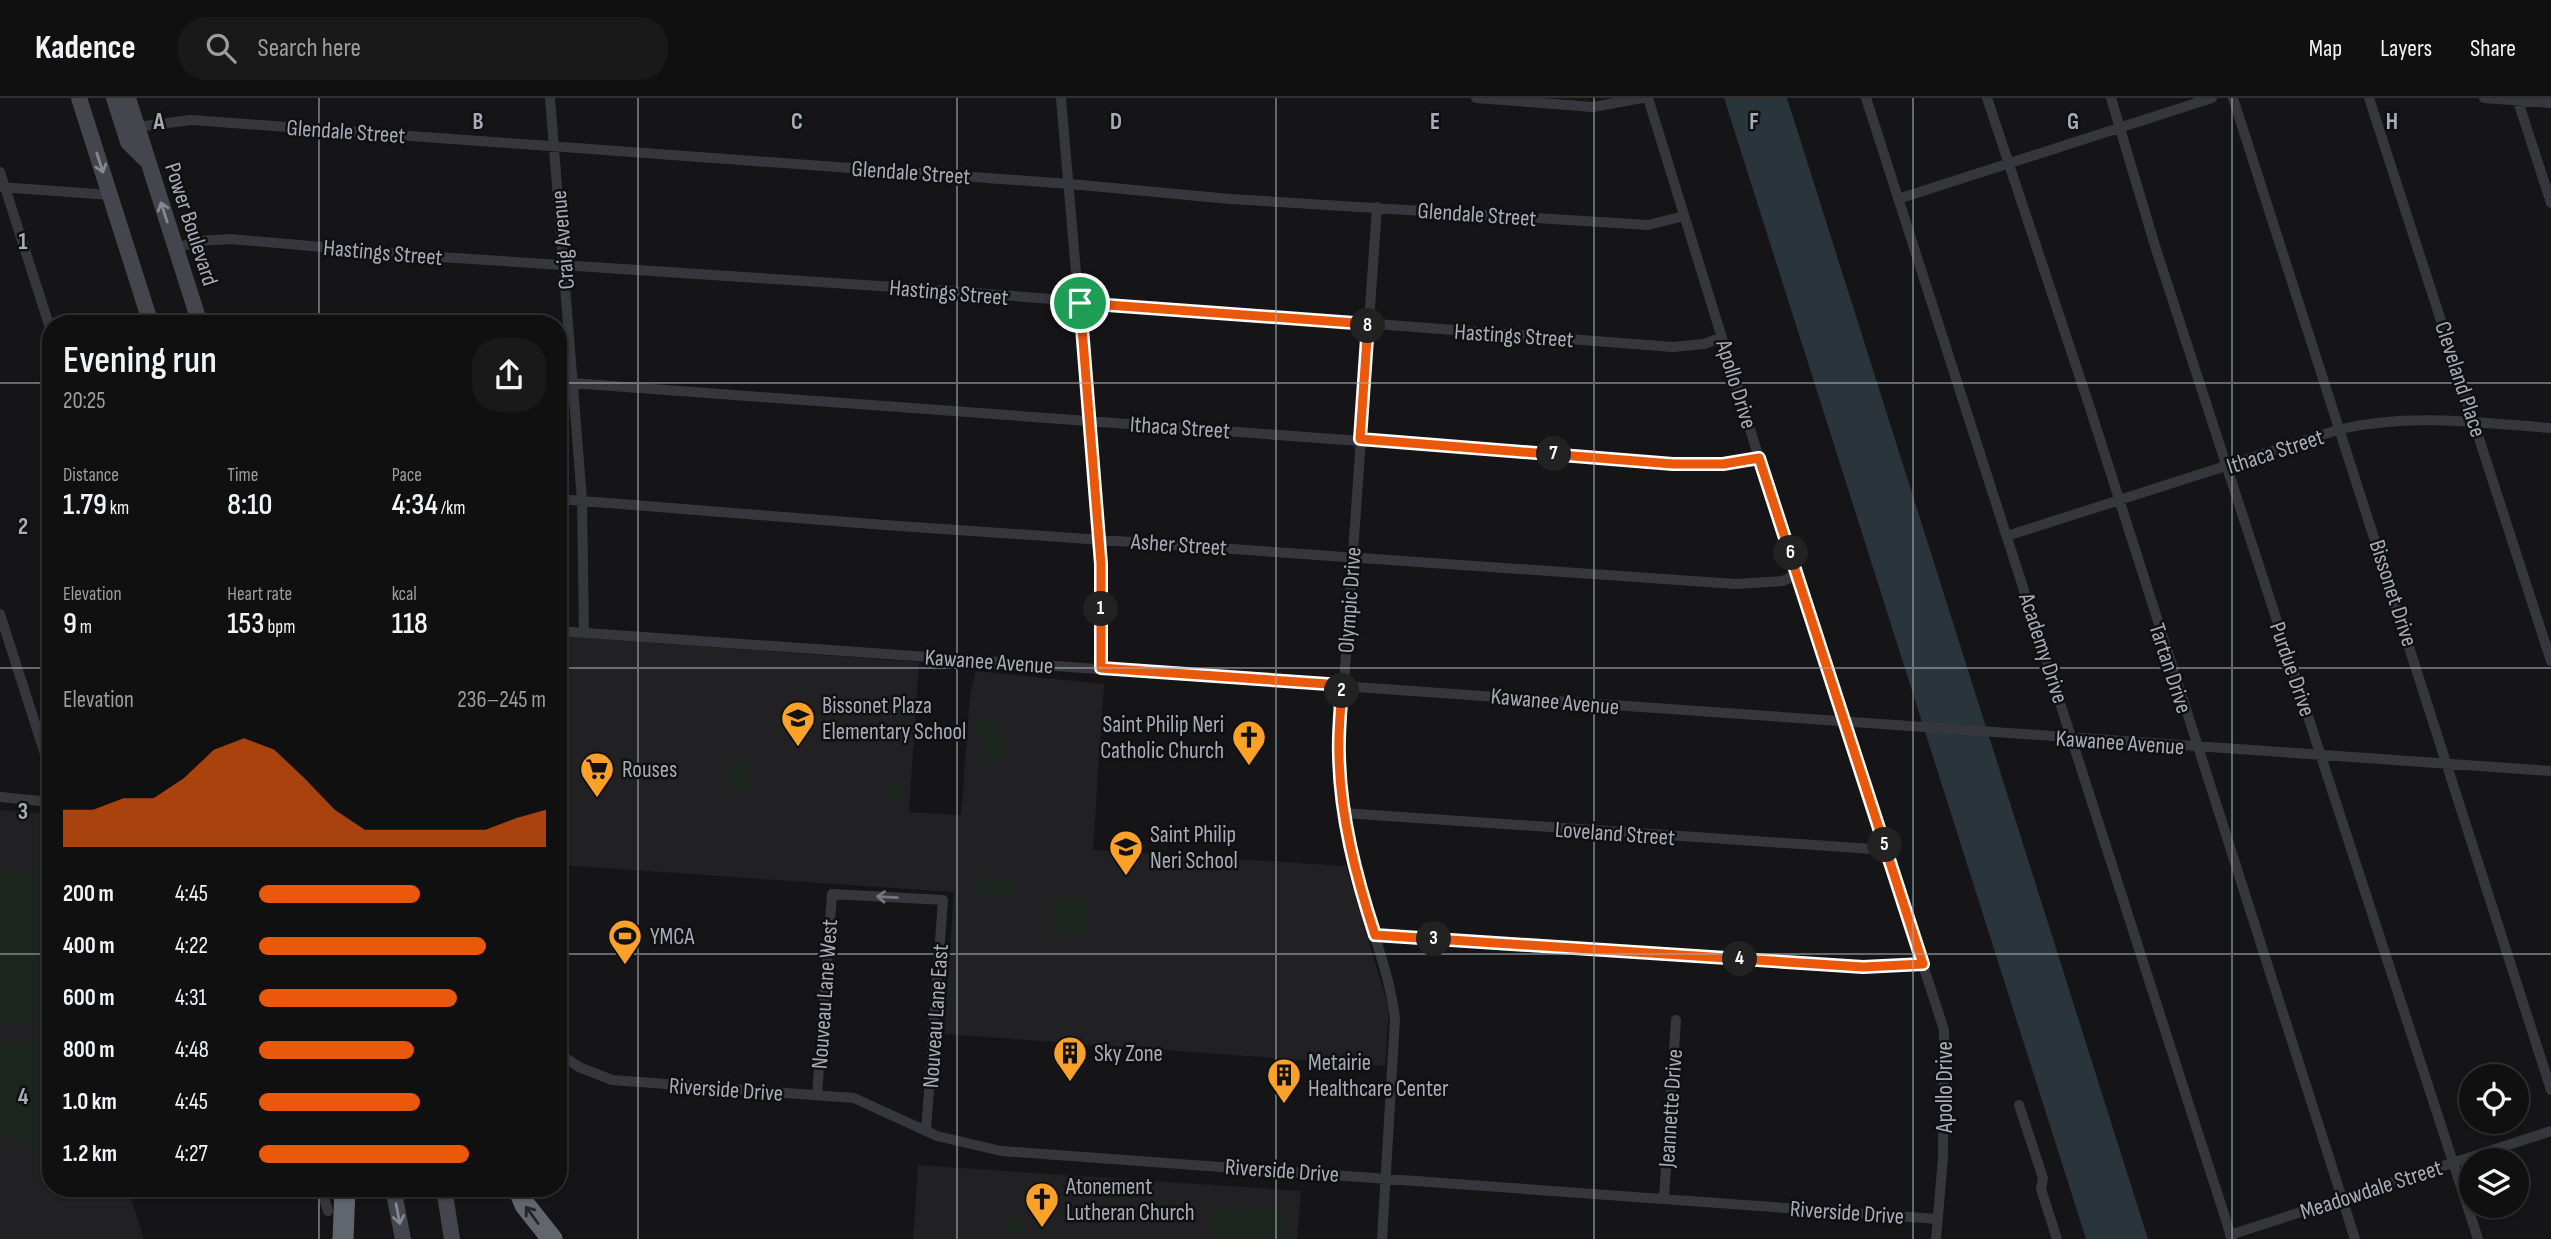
<!DOCTYPE html>
<html lang="en">
<head>
<meta charset="utf-8">
<style>
  :root { --surface:#101011; --page:#19191a; --text:#f1f3f6; --muted:#9c9d9f; --line:#303031; --accent:#ea580c }
  body { margin:0; font-family:"Sofia Sans Condensed",sans-serif; background:var(--page); color:var(--text); height:100vh; display:flex; flex-direction:column; font-size:26px; white-space:nowrap }
  * { box-sizing:border-box; margin:0 }
  p { font-size:23px; color:var(--muted) }
  .icon { flex:none; width:38px; height:38px; fill:none; stroke:currentColor; stroke-width:2; stroke-linecap:round; stroke-linejoin:round }
  .map { position:relative; flex:1; overflow:hidden }
  .drawer { position:absolute; left:42px; top:217px; width:525px; height:882px; display:flex; flex-direction:column; background:var(--surface); border-radius:28px; box-shadow:0 2px 5px #0004,0 0 0 2px var(--line) }
  .drawer>* { flex:none }
  .buttons { position:absolute; left:2459px; top:966px; display:grid; gap:14px }
  .buttons a { display:grid; place-items:center; width:70px; height:70px; border-radius:50%; background:var(--surface); box-shadow:0 2px 5px #0004,0 0 0 2px var(--line); font-size:35px }
  .pin { position:absolute; display:grid; place-items:center; width:60px; height:60px; color:#fff; margin:-30px; border:4px solid #fff; border-radius:50%; box-shadow:0 2px 7px #0007 }
  .km { position:absolute; width:35px; height:35px; margin:-18px; border-radius:50%; background:#222; color:#fff; font-size:19px; line-height:35px; text-align:center }
  .round { display:grid; place-items:center; flex:none; width:74px; height:74px; border-radius:28px; background:var(--page) }
  .overview { display:flex; align-items:center; justify-content:space-between; height:119px; padding:0 21px }
  h1 { font-size:38px; font-weight:600; line-height:52px }
  .metrics { display:grid; grid-template-columns:repeat(3,1fr); gap:10px; height:119px; padding:7px 21px }
  .metrics div { display:grid; align-content:center }
  .metrics b { font-size:30px; font-weight:600 }
  .metrics small { font-size:19px; font-weight:400 }
  .metrics p { font-size:19px }
  .chart { height:196px; padding:14px 21px }
  .chart p { display:flex; justify-content:space-between }
  .chart svg { width:100%; height:126px; margin-top:7px; fill:var(--accent); opacity:.7 }
  ul { padding:0 21px; list-style:none; font-size:23px }
  li { display:grid; grid-template-columns:112px 84px 1fr; align-items:center; height:52px }
  li i { height:18px; border-radius:9px; background:var(--accent) }
  header { display:flex; align-items:center; gap:42px; box-sizing:border-box; height:98px; padding:0 35px; background:var(--surface); border-bottom:2px solid var(--line) }
  header strong { font-size:33px }
  nav { display:flex; gap:38px; margin-inline-start:auto; font-size:24px }
  .search { width:490px; height:63px; background:var(--page); display:flex; align-items:center; gap:18px; box-sizing:border-box; padding:0 24px; border-radius:28px; color:var(--muted); font-size:26px }
  .map>svg:first-child { display:block }
  .built { fill:#212124 }
  .green { fill:#1c251d }
  .water { fill:#2a353b }
  .lines { fill:none; stroke-linecap:round; stroke-linejoin:round }
  .street { stroke:#35373c; stroke-width:10 }
  .secondary { stroke:#43464c; stroke-width:16 }
  .highway { stroke:#61656d; stroke-width:21 }
  .oneway { stroke:#838992 }
  .oneway2 { stroke:#737880 }
  .oneway3 { stroke:#242529 }
  .route-casing { stroke:#fff; stroke-width:14 }
  .route { stroke:#ea580c; stroke-width:9 }
  .grid { fill:none; stroke:#a6adb8; stroke-width:2; stroke-opacity:0.55 }
  .labels { text-anchor:middle; stroke-width:5; stroke-linejoin:round; paint-order:stroke }
  .street-label { font-size:23px; fill:#a6adb8; stroke:#101012 }
  .poi-label { font-size:23px; fill:#a6adb8; stroke:#101012; text-anchor:start }
  .grid-label { font-size:23px; text-anchor:middle; font-weight:bold; fill:#a6adb8; stroke:#101012; stroke-width:5; stroke-linejoin:round; paint-order:stroke }
</style>
</head>
<body>
<header>
<strong>Kadence</strong>
<div class="search"><svg class="icon" aria-label="search" viewBox="0 0 24 24"><circle cx="10" cy="10" r="6"/><path d="M15 15l6 6"/></svg>Search here</div>
<nav><a>Map</a><a>Layers</a><a>Share</a></nav>
</header>
<div class="map">
<svg width="2551" height="1141" viewBox="0 0 2551 1141">
  <rect width="100%" height="100%" fill="#151517"/>
  <!-- built -->
  <path class="built" d="M558,538l361,26 -10,150 52,3 9,-120 6,-24 128,13 -11,166 253,16 43,143 -4,57 -441,-32 10,-142 -396,-27z
    M0,712l51,4v374h77l16,51h-144z
    M918,1067l383,26 -4,48h-384z"/>
  <!-- green -->
  <path class="green" d="M1000,620l4,42 -21,2 -7,-41z
    M732,659l18,1 -3,33 -18,-2z
    M885 693a11 11 0 1 1 22 0a11 11 0 1 1-22 0Z
    M0,771l51,4v138l-51,17z
    M978,779l37,3 -2,16 -37,-3z
    M1053,800l36,3 -1,16 -36,-2z
    M1052,820l36,3 -1,16 -36,-2z
    M0,944l51,1v106l-18,-1 -33,-13z
    M1212,1109l78,4 -2,28h-79z
    M1006 1130a10 10 0 1 1 20 0a10 10 0 1 1-20 0Z"/>
  <!-- water -->
  <path class="water" d="M1724,0h63l361,1141h-62z"/>
  <g class="lines">
    <!-- street -->
    <path class="street" d="M550,0l32,402 2,133
      M1061,0l40,466v104
      M1476,0l117,9 49,-9
      M1648,0l111,360 185,572 -1,128 -7,81
      M1866,0l366,1141
      M1987,0l103,310 265,831
      M2111,0l44,148 323,993
      M2233,0l318,992
      M2369,0l182,563
      M2484,0l67,5
      M2517,0l34,105
      M137,29l54,-7 879,64 160,15 418,26 36,-9
      M0,74l51,159
      M0,89l110,8
      M1898,101l314,-101
      M1377,109l-38,548c4,45 8,91 21,134 12,43 30,85 35,130l-13,220
      M176,150l23,-7 31,-2 195,17 485,32 763,59 31,-3 18,-7
      M558,284l1115,82h50l36,-6
      M558,401l327,26 851,59 47,-3 14,-7
      M2007,438l334,-107c69,-16 140,-6 210,-1
      M0,516l51,159
      M558,533l1993,140
      M0,699l51,5
      M1344,715l543,37
      M1375,837l488,32 60,-3
      M558,955l21,14 33,13 242,18 83,38 64,15 937,68
      M817,997l15,-201 111,6 -17,231
      M2019,1007l24,73 -2,11 16,50
      M321,1090l7,23
      M1664,1099l12,-177
      M2230,1137l321,-104"/>
    <!-- secondary -->
    <path class="secondary" d="M79,0l72,226
      M114,0l14,44 17,17
      M128,0l72,226
      M393,1090l10,51
      M444,1090l8,51"/>
    <!-- highway -->
    <path class="highway" d="M518,1090l7,17 27,34
      M343,1141l2,-51"/>
  </g>
  <!-- one-way arrows -->
  <defs><path id="oneway-shaft" d="M-6 0H5M1.5-3L5.5 0L1.5 3" fill="none" stroke-width="1.6" stroke-linecap="round" stroke-linejoin="round" transform="scale(1.75)"/></defs>
  <g class="oneway">
    <use href="#oneway-shaft" transform="translate(100 65) rotate(72)"/>
    <use href="#oneway-shaft" transform="translate(164 114) rotate(-108)"/>
    <use href="#oneway-shaft" transform="translate(398 1116) rotate(79)"/>
  </g>
  <use class="oneway2" href="#oneway-shaft" transform="translate(887 799) rotate(-177)"/>
  <use class="oneway3" href="#oneway-shaft" transform="translate(532 1117) rotate(-126)"/>
  <g class="lines">
    <!-- route casing -->
    <g class="route-casing">
      <path id="route" d="M1080,205l288,21 -8,115 313,25h50l36,-6 164,506 -60,3 -488,-32c-19,-58 -35,-119 -36,-180 -1,-23 2,-47 3,-70l-241,-17v-104z"/>
    </g>
    <!-- route -->
    <use href="#route" class="route"/>
  </g>
  <!-- grid -->
  <path class="grid" d="M319,0v226M638,0v1141M957,0v1141M1276,0v1141M1594,0v1141M1913,0v1141M2232,0v1141M0,285h51M558,285h1993M0,570h51M558,570h1993M0,856h51M558,856h1993M319,1090v51"/>
  <!-- icons -->
  <defs>
    <g id="school-pin" transform="scale(1.75)"><path d="M0 17L-7.5 6A9.5 9.5 0 1 1 7.5 6Z" fill="#fba128" stroke="#101012"/><path d="M0-5L7-2L0 1L-7-2ZM-4 1L0 2.5L4 1V4Q0 6-4 4Z" fill="#111"/></g>
    <g id="church-pin" transform="scale(1.75)"><path d="M0 17L-7.5 6A9.5 9.5 0 1 1 7.5 6Z" fill="#fba128" stroke="#101012"/><path d="M-1.2-6h2.4v3.5h3.3v2.4h-3.3V6h-2.4V-.1h-3.3v-2.4h3.3Z" fill="#111"/></g>
    <g id="supermarket-pin" transform="scale(1.75)"><path d="M0 17L-7.5 6A9.5 9.5 0 1 1 7.5 6Z" fill="#fba128" stroke="#101012"/><path d="M-6-5.5h2.5l.6 2H6L4.5 2H-2.5L-4.4-4H-6ZM-1.5 3.2a1.3 1.3 0 1 0 .1 0ZM3 3.2a1.3 1.3 0 1 0 .1 0Z" fill="#111"/></g>
    <g id="stadium-pin" transform="scale(1.75)"><path d="M0 17L-7.5 6A9.5 9.5 0 1 1 7.5 6Z" fill="#fba128" stroke="#101012"/><path d="M0-5a6.5 5 0 1 0 0 10a6.5 5 0 1 0 0-10ZM-3.5-1.8h7v3.6h-7Z" fill="#111"/></g>
    <g id="building-pin" transform="scale(1.75)"><path d="M0 17L-7.5 6A9.5 9.5 0 1 1 7.5 6Z" fill="#fba128" stroke="#101012"/><path d="M-4-6H4V6H1V3H-1V6H-4ZM-2.5-4.3h1.7v1.8h-1.7ZM.8-4.3h1.7v1.8H.8ZM-2.5-1h1.7V.8h-1.7ZM.8-1h1.7V.8H.8Z" fill="#111"/></g>
  </defs>
  <g fill-rule="evenodd">
    <use href="#school-pin" x="798" y="620"/>
    <use href="#church-pin" x="1249" y="639"/>
    <use href="#supermarket-pin" x="597" y="671"/>
    <use href="#school-pin" x="1126" y="749"/>
    <use href="#stadium-pin" x="625" y="838"/>
    <use href="#building-pin" x="1070" y="955"/>
    <use href="#building-pin" x="1284" y="977"/>
    <use href="#church-pin" x="1042" y="1101"/>
  </g>
  <g class="labels">
    <!-- street labels -->
    <g class="street-label">
      <text transform="translate(346 33) rotate(4)" y="8">Glendale Street</text>
      <text transform="translate(911 74) rotate(4)" y="8">Glendale Street</text>
      <text transform="translate(1477 116) rotate(4)" y="8">Glendale Street</text>
      <text transform="translate(192 126) rotate(72)" y="8">Power Boulevard</text>
      <text transform="translate(562 142) rotate(-95)" y="8">Craig Avenue</text>
      <text transform="translate(383 154) rotate(5)" y="8">Hastings Street</text>
      <text transform="translate(949 194) rotate(5)" y="8">Hastings Street</text>
      <text transform="translate(1514 237) rotate(4)" y="8">Hastings Street</text>
      <text transform="translate(2461 281) rotate(72)" y="8">Cleveland Place</text>
      <text transform="translate(1737 286) rotate(73)" y="8">Apollo Drive</text>
      <text transform="translate(1180 329) rotate(4)" y="8">Ithaca Street</text>
      <text transform="translate(2275 353) rotate(-18)" y="8">Ithaca Street</text>
      <text transform="translate(1179 446) rotate(4)" y="8">Asher Street</text>
      <text transform="translate(2394 495) rotate(72)" y="8">Bissonet Drive</text>
      <text transform="translate(1349 502) rotate(-86)" y="8">Olympic Drive</text>
      <text transform="translate(2044 550) rotate(72)" y="8">Academy Drive</text>
      <text transform="translate(989 563) rotate(4)" y="8">Kawanee Avenue</text>
      <text transform="translate(2171 570) rotate(72)" y="8">Tartan Drive</text>
      <text transform="translate(2293 571) rotate(71)" y="8">Purdue Drive</text>
      <text transform="translate(1555 603) rotate(5)" y="8">Kawanee Avenue</text>
      <text transform="translate(2120 644) rotate(4)" y="8">Kawanee Avenue</text>
      <text transform="translate(1615 735) rotate(4)" y="8">Loveland Street</text>
      <text transform="translate(824 896) rotate(-86)" y="8">Nouveau Lane West</text>
      <text transform="translate(935 918) rotate(-86)" y="8">Nouveau Lane East</text>
      <text transform="translate(1944 989) rotate(-90)" y="8">Apollo Drive</text>
      <text transform="translate(726 991) rotate(4)" y="8">Riverside Drive</text>
      <text transform="translate(1670 1010) rotate(-86)" y="8">Jeannette Drive</text>
      <text transform="translate(1282 1072) rotate(4)" y="8">Riverside Drive</text>
      <text transform="translate(2371 1091) rotate(-18)" y="8">Meadowdale Street</text>
      <text transform="translate(1847 1114) rotate(4)" y="8">Riverside Drive</text>
    </g>
    <!-- poi labels -->
    <g class="poi-label">
      <text x="822" y="615">Bissonet Plaza<tspan x="822" dy="26">Elementary School</tspan></text>
      <text x="1224" y="634" text-anchor="end">Saint Philip Neri<tspan x="1224" dy="26">Catholic Church</tspan></text>
      <text x="622" y="679">Rouses</text>
      <text x="1150" y="744">Saint Philip<tspan x="1150" dy="26">Neri School</tspan></text>
      <text x="650" y="846">YMCA</text>
      <text x="1094" y="963">Sky Zone</text>
      <text x="1308" y="972">Metairie<tspan x="1308" dy="26">Healthcare Center</tspan></text>
      <text x="1066" y="1096">Atonement<tspan x="1066" dy="26">Lutheran Church</tspan></text>
    </g>
  </g>
  <g class="grid-label">
    <text x="159" y="31">A</text>
    <text x="478" y="31">B</text>
    <text x="797" y="31">C</text>
    <text x="1116" y="31">D</text>
    <text x="1435" y="31">E</text>
    <text x="1754" y="31">F</text>
    <text x="2073" y="31">G</text>
    <text x="2392" y="31">H</text>
    <text x="23" y="151">1</text>
    <text x="23" y="436">2</text>
    <text x="23" y="721">3</text>
    <text x="23" y="1006">4</text>
  </g>
</svg>
<div class="buttons">
<a><svg class="icon" aria-label="locate" viewBox="0 0 24 24"><circle cx="12" cy="12" r="6"/><path d="M12 2v4M12 18v4M2 12h4M18 12h4"/></svg></a>
<a><svg class="icon" aria-label="layers" viewBox="0 0 24 24"><path d="M12 4l9 5-9 5-9-5zM3 14l9 5 9-5"/></svg></a>
</div>
<div class="pin" style="left:1080px;top:205px;background:#1e9e55"><svg class="icon" aria-label="arrive" viewBox="0 0 24 24"><path d="M6 21V4h12l-3 4 3 4H6"/></svg></div>
<b class="km" style="left:1101px;top:511px">1</b>
<b class="km" style="left:1342px;top:593px">2</b>
<b class="km" style="left:1434px;top:841px">3</b>
<b class="km" style="left:1740px;top:861px">4</b>
<b class="km" style="left:1885px;top:747px">5</b>
<b class="km" style="left:1791px;top:455px">6</b>
<b class="km" style="left:1554px;top:356px">7</b>
<b class="km" style="left:1368px;top:228px">8</b>
<section class="drawer">
<div class="overview"><div><h1>Evening run</h1><p>20:25</p></div><a class="round"><svg class="icon" aria-label="share" viewBox="0 0 24 24"><path d="M12 15V3M7 8l5-5 5 5M5 13v7h14v-7"/></svg></a></div>
<div class="metrics">
<div><p>Distance</p><b>1.79<small> km</small></b></div>
<div><p>Time</p><b>8:10</b></div>
<div><p>Pace</p><b>4:34<small> /km</small></b></div>
</div>
<div class="metrics">
<div><p>Elevation</p><b>9<small> m</small></b></div>
<div><p>Heart rate</p><b>153<small> bpm</small></b></div>
<div><p>kcal</p><b>118</b></div>
</div>
<div class="chart"><p><span>Elevation</span>236–245 m</p>
<svg viewBox="0 0 160 44" preserveAspectRatio="none"><path d="M0 44V31L10 31L20 27L30 27L40 20L50 10L60 6L70 10L80 20L90 31L100 38L110 38L120 38L130 38L140 38L150 34L160 31V44z"/></svg>
</div>
<ul>
<li><b>200 m</b>4:45<i style="width:56%"></i></li>
<li><b>400 m</b>4:22<i style="width:79%"></i></li>
<li><b>600 m</b>4:31<i style="width:69%"></i></li>
<li><b>800 m</b>4:48<i style="width:54%"></i></li>
<li><b>1.0 km</b>4:45<i style="width:56%"></i></li>
<li><b>1.2 km</b>4:27<i style="width:73%"></i></li>
</ul>
</section>
</div>
</body>
</html>
